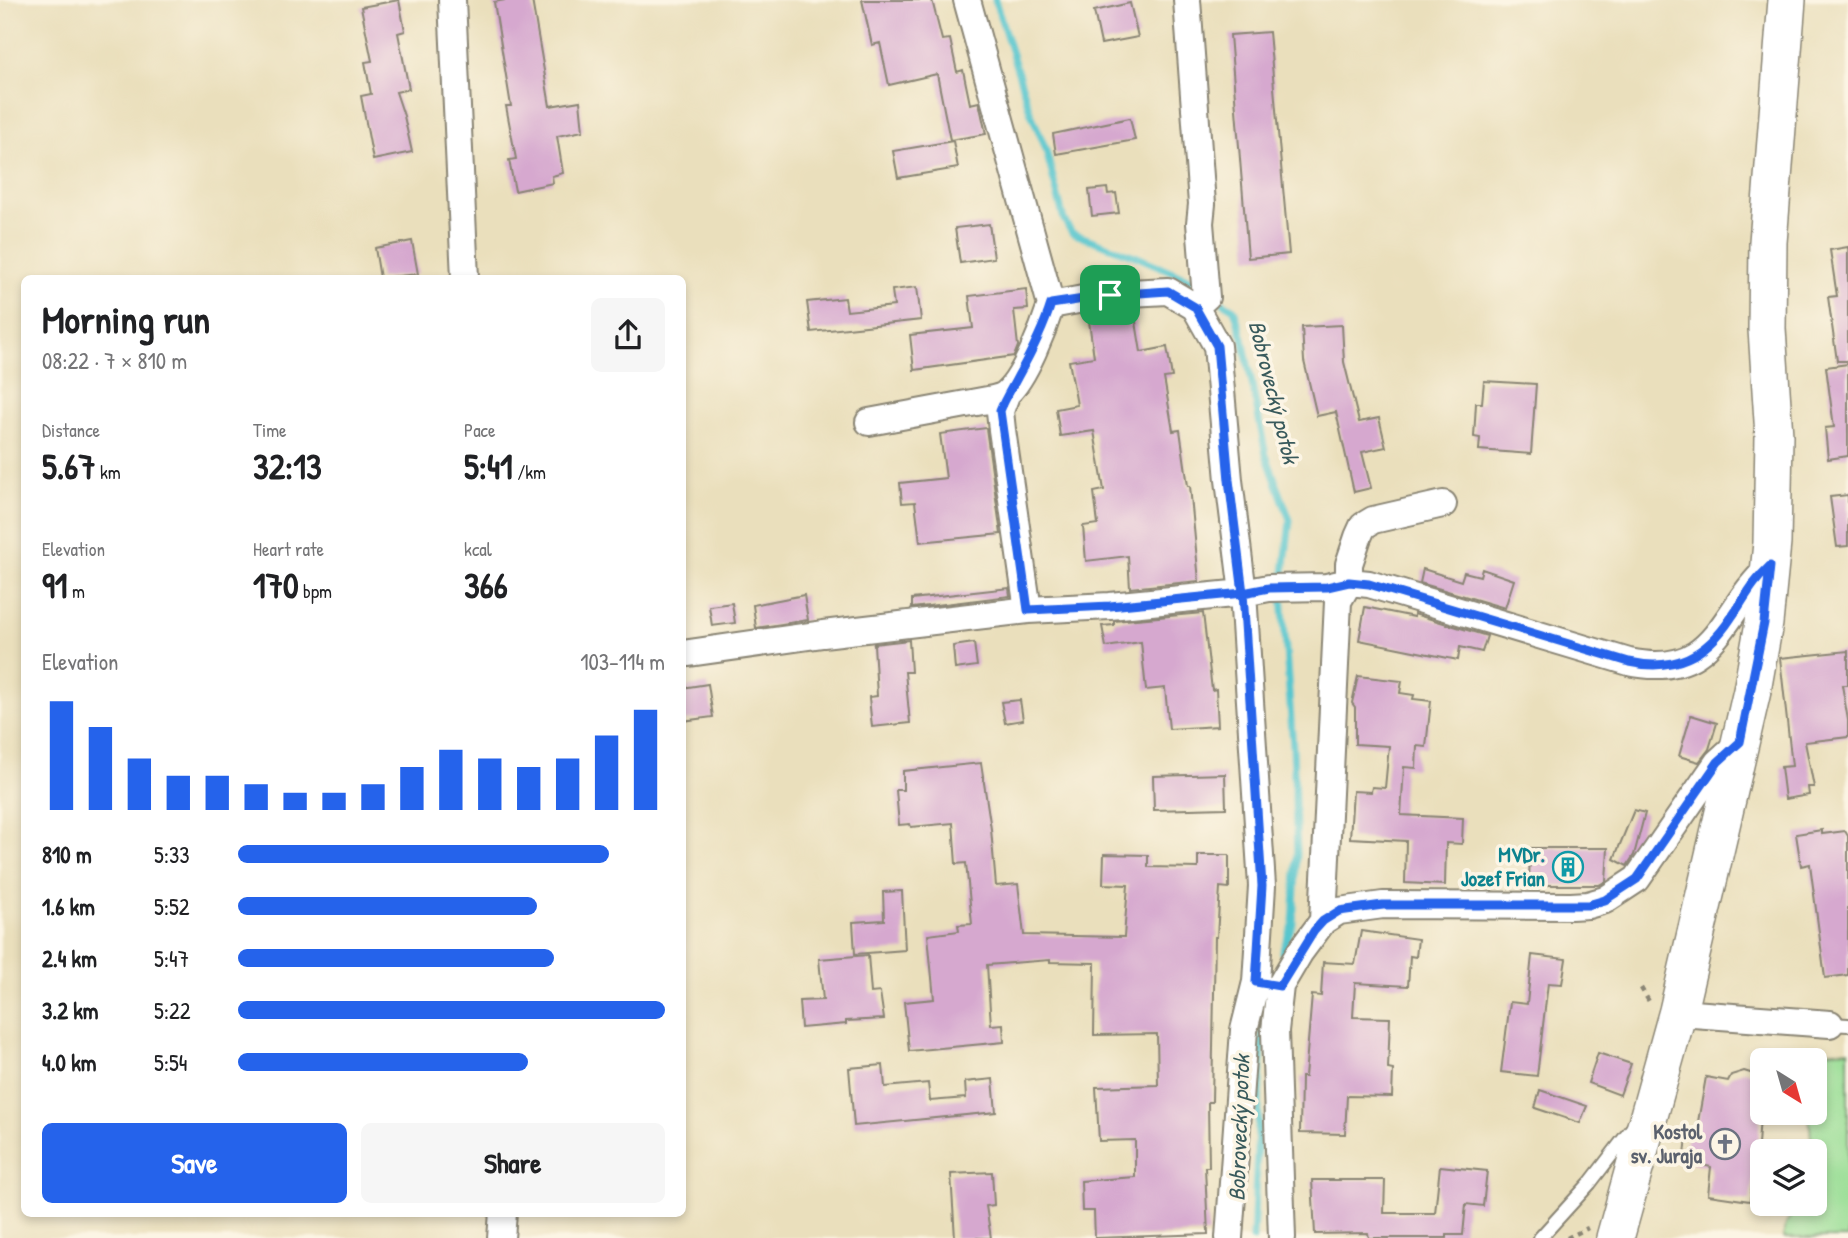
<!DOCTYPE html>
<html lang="en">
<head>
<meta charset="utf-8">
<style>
  :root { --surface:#fff; --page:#f6f6f6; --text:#202124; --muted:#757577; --accent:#2563eb }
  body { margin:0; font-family:"Patrick Hand",sans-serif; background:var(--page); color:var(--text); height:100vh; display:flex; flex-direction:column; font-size:26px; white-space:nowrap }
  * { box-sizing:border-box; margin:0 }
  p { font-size:23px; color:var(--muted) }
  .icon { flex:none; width:38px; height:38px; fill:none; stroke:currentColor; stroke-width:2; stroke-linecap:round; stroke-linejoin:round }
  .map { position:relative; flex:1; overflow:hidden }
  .drawer { position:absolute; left:21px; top:275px; width:665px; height:942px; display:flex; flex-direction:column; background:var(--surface); border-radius:10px; box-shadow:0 4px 10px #0003 }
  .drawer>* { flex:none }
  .needle { width:46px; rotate:143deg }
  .fabs { position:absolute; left:1750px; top:1048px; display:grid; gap:14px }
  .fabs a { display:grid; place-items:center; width:77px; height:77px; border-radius:10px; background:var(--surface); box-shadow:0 4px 10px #0003; font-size:35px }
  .pin { position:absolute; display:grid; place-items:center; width:60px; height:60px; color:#fff; margin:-30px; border-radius:14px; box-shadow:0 4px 10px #0006 }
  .round { display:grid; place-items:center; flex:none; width:74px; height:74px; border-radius:10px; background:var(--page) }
  .summary { display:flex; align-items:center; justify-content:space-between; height:119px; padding:0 21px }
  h1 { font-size:38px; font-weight:700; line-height:52px }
  .stats { display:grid; grid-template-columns:repeat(3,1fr); gap:10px; height:119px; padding:7px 21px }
  .stats div { display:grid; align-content:center }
  .stats b { font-size:35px; font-weight:700 }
  .stats small { font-size:19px; font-weight:400 }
  .stats p { font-size:19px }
  .chart { height:196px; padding:14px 21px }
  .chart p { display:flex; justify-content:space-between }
  .chart svg { width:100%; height:126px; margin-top:7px; stroke:var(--accent); stroke-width:6 }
  .primary-button { display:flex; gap:14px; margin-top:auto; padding:14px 21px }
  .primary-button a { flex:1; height:80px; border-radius:10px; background:var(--accent); color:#fff; font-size:28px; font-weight:700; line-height:80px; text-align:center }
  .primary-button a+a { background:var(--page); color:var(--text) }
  ul { padding:0 21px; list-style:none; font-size:23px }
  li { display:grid; grid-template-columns:112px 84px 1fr; align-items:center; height:52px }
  li i { height:18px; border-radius:9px; background:var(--accent) }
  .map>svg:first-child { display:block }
  .green { fill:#9ade96; stroke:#628460; stroke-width:2 }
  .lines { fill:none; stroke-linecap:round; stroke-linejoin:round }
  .stream { stroke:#59c6ce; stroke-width:7 }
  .building { fill:#d6a8cf }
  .lane-casing { stroke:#8a8574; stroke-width:16 }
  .street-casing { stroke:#8a8574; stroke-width:30 }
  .secondary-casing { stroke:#8a8574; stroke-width:40 }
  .path { stroke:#8a8574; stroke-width:4.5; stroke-dasharray:5 5; stroke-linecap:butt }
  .lane { stroke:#fff; stroke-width:12 }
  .street { stroke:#fff; stroke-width:26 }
  .secondary { stroke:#fff; stroke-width:37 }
  .route-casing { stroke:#fff; stroke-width:14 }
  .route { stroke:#2563eb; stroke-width:9 }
  .labels { text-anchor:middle; stroke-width:7; stroke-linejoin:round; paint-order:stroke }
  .culture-label { font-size:21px; font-weight:bold; fill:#0d838f; stroke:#fcf5e5; text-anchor:end }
  .worship-label { font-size:21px; font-weight:bold; fill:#5b616d; stroke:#fcf5e5; text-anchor:end }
  .water-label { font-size:23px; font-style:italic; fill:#395a5c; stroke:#fcf5e5 }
</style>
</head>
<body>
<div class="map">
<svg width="1848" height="1238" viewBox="0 0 1848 1238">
  <rect width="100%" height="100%" fill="#fcf5e5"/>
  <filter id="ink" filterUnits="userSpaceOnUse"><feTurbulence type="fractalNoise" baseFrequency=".0143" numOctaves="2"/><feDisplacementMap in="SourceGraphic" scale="14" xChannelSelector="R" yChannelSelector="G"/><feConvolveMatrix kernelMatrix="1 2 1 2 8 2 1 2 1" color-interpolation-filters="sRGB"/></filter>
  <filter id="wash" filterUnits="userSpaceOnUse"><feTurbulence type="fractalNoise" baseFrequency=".00686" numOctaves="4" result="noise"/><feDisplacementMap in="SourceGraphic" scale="28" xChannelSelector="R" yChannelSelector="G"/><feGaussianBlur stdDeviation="1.57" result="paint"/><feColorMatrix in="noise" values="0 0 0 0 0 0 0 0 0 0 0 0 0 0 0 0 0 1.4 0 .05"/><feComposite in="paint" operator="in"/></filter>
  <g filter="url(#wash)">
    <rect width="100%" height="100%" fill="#eadfbc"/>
    <!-- green -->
    <path class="green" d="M1848,1050v188h-65l3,-14 12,-20h17v-52l-3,-1 -3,-38h6v-53h-30l8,-6z"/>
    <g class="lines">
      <!-- stream -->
      <path class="stream" d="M995,0l35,111 15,36 19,73 8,13 63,23 57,24
        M1224,303l10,6 9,29 23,117 24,65 -7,62
        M1282,594l11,153 4,106 -4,70 -11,29
        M1253,1238l10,-219"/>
    </g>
    <g id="blocks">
      <!-- building -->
      <path class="building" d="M399,0l6,31 -7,2 11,56 -13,3 8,24 8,36 -39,8 -12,-64 10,-2 -6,-32 7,-1 -11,-54z
        M505,0h27l18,106 30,-5 3,30 -26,5 6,37 -11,3 1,7 -38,8 -6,-31 7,-1 -10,-53h5l-17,-104z
        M862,0h70l10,40 8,-1 7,33 6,-2 7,34 9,-2 7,32 -36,6 -13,-66 -48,11 -9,-42 -8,2z
        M1130,3l8,34 -37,7 -7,-33z
        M1269,32l20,222 -41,4 -18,-223z
        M1130,118l5,22 -79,14 -3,-20z
        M953,141l5,27 -60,10 -5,-27z
        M1107,188l1,6 8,-1 3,20 -27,3 -3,-26z
        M989,224l5,34 -34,5 -5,-35z
        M412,241l6,33 -38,4 -5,-30z
        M1848,247v114h-11l-9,-64 9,-1 -7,-46z
        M917,287l4,33 -110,12 -4,-30 38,-4 2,13 47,-5 -2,-16z
        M1026,289l2,20 -14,1 4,36 -4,10 -100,14 -4,-35 63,-7 -4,-32z
        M1111,310l15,5 8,-5 7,42 26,-5 5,30 -8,1 9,53 7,-1 8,56h2l9,95 -69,7 -2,-32 -42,5 -3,-35 15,-2 -4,-32 10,-2 -10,-59 -34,5 -4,-27 21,-4 -8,-44 25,-4 -6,-43z
        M1342,325l2,37 15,60 20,-4 7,29 -24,5 9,36 -17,4 -18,-80 -19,4 -13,-55 -2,-34z
        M1848,364v92l-20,3 -3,-31 9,-1 -8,-60z
        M1484,381l52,3 -5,70 -52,-4 1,-12 -6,-1 2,-34h6z
        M986,428l15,106 -81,8 -5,-40 -13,1 -2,-20 46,-5 -6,-44z
        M1848,495v51l-11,1 -7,-50z
        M1423,569l38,12 3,-9 16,4 2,-7 32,11 -9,28 -85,-25z
        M1009,588l1,8 -98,12v-9z
        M804,595l4,25 -52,8 -3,-23z
        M732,603l3,20 -23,3 -3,-20z
        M1365,607l49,10v-3l73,22 -5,16 -22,-5 -2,13 -99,-20z
        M1203,613l9,77 4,-1 2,37 -49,3 -4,-41 -19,2 -5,-48 -35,5 -4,-21 12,-1v-4z
        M909,640l2,32h-6l5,51 -38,4 -3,-30 8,-1 -3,-52z
        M974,643l3,23 -22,3 -2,-23z
        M1848,651v34h-6l6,35v17l-43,5 9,45h-6l1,8 -24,4 -4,-32 11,-1 -12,-108z
        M1358,676l44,5 -2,12 14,2 -1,4 18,2 -5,46 -9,-1 -1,22 -12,-1 -3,48 62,3 -1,26 -16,-1 -1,42 -40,-2 1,-42 -56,-3 3,-47 18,1 1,-5 13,1 4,-42 -34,-2v-37l-3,-4z
        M708,684l5,33 -31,4v-33z
        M1020,700l3,20 -18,3 -4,-21z
        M1691,715l26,8 -8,26 -10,13 -20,-6z
        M981,763l10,66 5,57 22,-2 6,51 100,2 4,-52 -25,-1 1,-30 44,1v12l50,1v-13h31v33l-9,-1 -3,50h-2l-3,165h-4l1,65h-4l3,67 -113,4 -1,-27h-12l-1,-30 54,-4v-37l-36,1 -3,-54 62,-2 -1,-51 -63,1 1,-72 -45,-1v-2l-63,5 4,60 12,-1 1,18 -95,9 -5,-49 30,-3 -6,-64 31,-4 -1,-6 14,-1 -6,-61 -10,1 -3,-41 -42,4 -1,-3 -11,1 -3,-35h7v-19z
        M1225,774l1,34 -72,2 -1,-34z
        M1634,810l11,3 -11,42 -7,11 -13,-7z
        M1822,830v4l23,-3 3,5v139l-23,3 -15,-114 -9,2 -5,-32z
        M1530,848h78l-2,33 -7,4h-70z
        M902,891l3,59 -50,4 -2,-32 31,-2 -1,-28z
        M1361,931l57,8 -2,18 -6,-1 -2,30 -53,-3 -2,34 37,1 -2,51 5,1 -1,27 -45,-1 -2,38 -45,-1 1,-56h4l7,-82 9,1 2,-34 32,2z
        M868,955l3,38 9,-1 4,27 -38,2v3l-45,4 -2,-27 24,-1 -4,-41z
        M1532,955l34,4 -4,25 -14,-1 -11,93 -36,-4 9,-70 17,2z
        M1598,1053l33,11 -11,31 -32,-12z
        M883,1065l2,22 43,-4 2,18 36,-3 -1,-16 28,-3 3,33 -142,14 -5,-58z
        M1744,1071l13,4 4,5 1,7 -4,58 4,1v27l-8,-2 -4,30 -42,-6 3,-28 -22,-5 1,-6 -5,-1 2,-18 6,1 1,-5h2l10,-56 22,4 3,-6z
        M1540,1090l47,16 -7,17 -45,-15z
        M1440,1166l47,5 -4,35 -17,-2 -3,31h-16v3h-78l-1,-5 -53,1 -3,-54h73l-1,33h51z
        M992,1172l2,33 -8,1 5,32h-36l-4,-64z"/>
    </g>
  </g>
  <g filter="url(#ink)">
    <use href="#blocks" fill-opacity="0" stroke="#8a8574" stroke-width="2"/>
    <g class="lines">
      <!-- lane casing -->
      <g class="lane-casing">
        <path id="lane" d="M1830,1024l18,1
          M1540,1238l50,-55 43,-56"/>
      </g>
      <!-- street casing -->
      <g class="street-casing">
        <path id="street" d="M452,0l13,278
          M967,0l84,305 59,-11 58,-3 27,16
          M1187,0l15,204 -2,19 6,74 -11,10 22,39 12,134 14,113 19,293 -6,96 -12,48 -15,208
          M1006,395l-6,16 2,19 26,180
          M869,422l124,-23c5,-1 11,-3 14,-6 18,-16 37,-66 44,-88
          M682,654l141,-20 205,-24 82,-4 133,-13 26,-5 58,-1 22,-5 20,2 260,78c89,19 91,-51 141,-95
          M1323,921l16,-10 44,-6 188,1 17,-1 17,-5 32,-21 81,-117 22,-20
          M1678,1011l15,3 137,10
          M501,1238l2,-25
          M1282,1238l-7,-207 5,-45 20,-34 23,-31 15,-320 11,-19v-18l9,-27 5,-11 10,-6 70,-16"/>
      </g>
      <!-- secondary casing -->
      <g class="secondary-casing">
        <path id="secondary" d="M1615,1238l63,-227 74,-320 12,-68 8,-80 2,-107 -7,-107 1,-87 19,-242"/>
      </g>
      <!-- path -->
      <path class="path" d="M1641,988l9,15
        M1567,1238l21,-10"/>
      <!-- lane -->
      <use href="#lane" class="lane"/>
      <!-- street -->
      <use href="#street" class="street"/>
      <!-- secondary -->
      <use href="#secondary" class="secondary"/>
    </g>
  </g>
  <g class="lines" filter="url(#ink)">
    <!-- route casing -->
    <g class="route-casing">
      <path id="route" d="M1110,295l-59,9c-8,26 -20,49 -33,72 -6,12 -13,22 -18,35l28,199 82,-4 133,-13 26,-5 58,-1 22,-5 20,2 260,78c45,10 77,-6 102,-44 15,-21 19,-33 39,-52l-6,57 -24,119 -22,20 -81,117 -32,21 -17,5h-205l-44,6 -16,10 -9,10 -34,55 -24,-4 6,-96 -19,-293 -14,-113 -12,-134 -22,-39 -27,-16 -58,4"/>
    </g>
    <!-- route -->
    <use href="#route" class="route"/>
  </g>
  <!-- icons -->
  <defs>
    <g id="building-ring" transform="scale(1.575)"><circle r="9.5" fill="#fcf5e5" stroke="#0f9aa8" stroke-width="1.5"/><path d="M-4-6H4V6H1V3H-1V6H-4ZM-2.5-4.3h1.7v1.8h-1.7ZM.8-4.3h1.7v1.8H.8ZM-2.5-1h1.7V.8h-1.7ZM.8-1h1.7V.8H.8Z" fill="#0f9aa8"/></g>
    <g id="church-ring" transform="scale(1.575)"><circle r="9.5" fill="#fcf5e5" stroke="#6b7280" stroke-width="1.5"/><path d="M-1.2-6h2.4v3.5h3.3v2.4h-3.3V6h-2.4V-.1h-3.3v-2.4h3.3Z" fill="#6b7280"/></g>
  </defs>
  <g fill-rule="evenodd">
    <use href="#building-ring" x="1568" y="867"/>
    <use href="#church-ring" x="1725" y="1144"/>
  </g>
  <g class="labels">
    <!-- culture labels -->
    <g class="culture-label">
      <text x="1545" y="862">MVDr.<tspan x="1545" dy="24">Jozef Frian</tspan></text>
    </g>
    <!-- worship labels -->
    <g class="worship-label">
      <text x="1702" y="1139">Kostol<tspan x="1702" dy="24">sv. Juraja</tspan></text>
    </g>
    <!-- water labels -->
    <g class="water-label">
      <text transform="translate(1274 392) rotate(76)" y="8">Bobrovecký potok</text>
      <text transform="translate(1239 1128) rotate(-88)" y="8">Bobrovecký potok</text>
    </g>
  </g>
</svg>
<div class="fabs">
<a><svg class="needle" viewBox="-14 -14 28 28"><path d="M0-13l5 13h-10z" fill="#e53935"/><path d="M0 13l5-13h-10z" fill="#757577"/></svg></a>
<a><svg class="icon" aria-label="layers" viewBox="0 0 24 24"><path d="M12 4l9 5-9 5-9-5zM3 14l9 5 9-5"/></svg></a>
</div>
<div class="pin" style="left:1110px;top:295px;background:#1e9e55"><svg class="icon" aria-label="arrive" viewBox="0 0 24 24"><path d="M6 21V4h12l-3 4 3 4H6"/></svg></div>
<section class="drawer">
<div class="summary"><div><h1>Morning run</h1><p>08:22 · 7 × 810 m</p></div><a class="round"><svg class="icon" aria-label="share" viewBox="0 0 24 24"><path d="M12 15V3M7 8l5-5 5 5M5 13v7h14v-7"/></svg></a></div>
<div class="stats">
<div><p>Distance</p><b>5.67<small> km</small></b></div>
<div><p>Time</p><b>32:13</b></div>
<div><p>Pace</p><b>5:41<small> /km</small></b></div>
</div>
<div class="stats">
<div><p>Elevation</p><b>91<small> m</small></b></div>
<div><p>Heart rate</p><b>170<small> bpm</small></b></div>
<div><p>kcal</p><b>366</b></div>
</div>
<div class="chart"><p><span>Elevation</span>103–114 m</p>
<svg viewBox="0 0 160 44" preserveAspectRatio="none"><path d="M5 44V6M15 44V15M25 44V26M35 44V32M45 44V32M55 44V35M65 44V38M75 44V38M85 44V35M95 44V29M105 44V23M115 44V26M125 44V29M135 44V26M145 44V18M155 44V9"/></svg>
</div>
<ul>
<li><b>810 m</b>5:33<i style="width:87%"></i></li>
<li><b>1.6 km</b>5:52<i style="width:70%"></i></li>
<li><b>2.4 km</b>5:47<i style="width:74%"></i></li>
<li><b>3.2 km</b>5:22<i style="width:100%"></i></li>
<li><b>4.0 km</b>5:54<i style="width:68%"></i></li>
</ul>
<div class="primary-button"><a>Save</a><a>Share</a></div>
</section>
</div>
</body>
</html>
